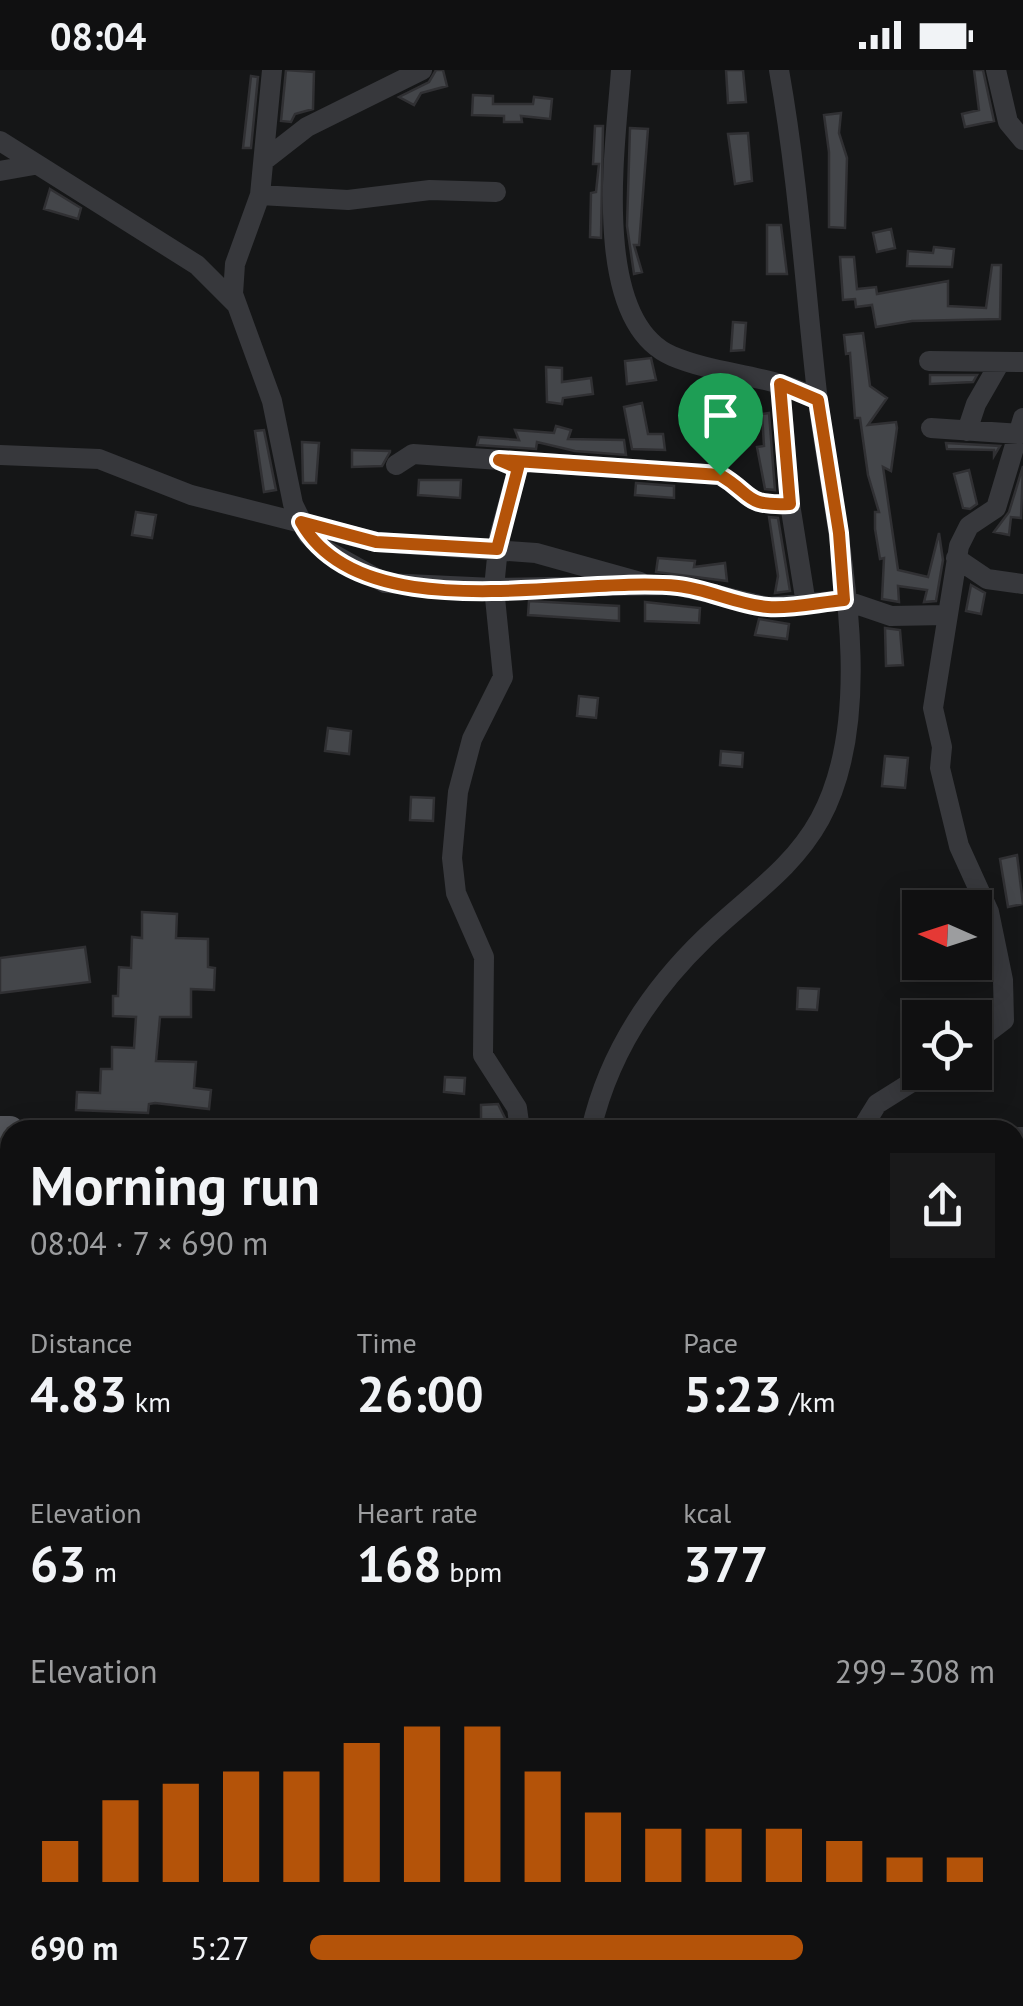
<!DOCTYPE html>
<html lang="en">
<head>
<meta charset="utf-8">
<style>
  :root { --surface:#101011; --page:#19191a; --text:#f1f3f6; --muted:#9c9d9f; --line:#303031; --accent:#b45309 }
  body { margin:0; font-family:"PT Sans",sans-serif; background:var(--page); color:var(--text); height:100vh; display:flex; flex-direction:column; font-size:38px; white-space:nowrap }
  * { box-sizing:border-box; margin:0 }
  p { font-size:32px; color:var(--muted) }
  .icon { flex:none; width:55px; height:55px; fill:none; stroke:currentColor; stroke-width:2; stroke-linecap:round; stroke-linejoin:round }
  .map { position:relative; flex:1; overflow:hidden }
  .sheet { position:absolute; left:0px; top:1050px; width:1025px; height:888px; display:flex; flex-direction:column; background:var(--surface); border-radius:30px 30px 0 0; box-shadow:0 5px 25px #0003,0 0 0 2px var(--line) }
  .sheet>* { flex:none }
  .needle { width:65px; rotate:273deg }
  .controls { position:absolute; left:902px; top:820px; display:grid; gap:20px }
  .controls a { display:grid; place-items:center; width:90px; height:90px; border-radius:0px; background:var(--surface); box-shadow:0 5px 25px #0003,0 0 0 2px var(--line); font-size:50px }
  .pin { position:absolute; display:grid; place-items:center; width:85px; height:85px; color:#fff; margin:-102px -42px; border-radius:50% 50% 50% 0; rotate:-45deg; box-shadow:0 0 10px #0007 }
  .pin .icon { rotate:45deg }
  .round { display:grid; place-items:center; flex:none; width:105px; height:105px; border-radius:0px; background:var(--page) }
  .head { display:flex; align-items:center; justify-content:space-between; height:170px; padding:0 30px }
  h1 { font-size:55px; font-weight:800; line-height:75px }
  .stats { display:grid; grid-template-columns:repeat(3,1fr); gap:15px; height:170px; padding:10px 30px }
  .stats div { display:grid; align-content:center }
  .stats b { font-size:50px; font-weight:800 }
  .stats small { font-size:28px; font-weight:400 }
  .stats p { font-size:28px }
  .chart { height:280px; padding:20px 30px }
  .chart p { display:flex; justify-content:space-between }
  .chart svg { width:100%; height:180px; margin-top:10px; stroke:var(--accent); stroke-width:6 }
  ul { padding:0 30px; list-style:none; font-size:32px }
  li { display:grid; grid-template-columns:160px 120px 1fr; align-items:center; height:75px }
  li i { height:25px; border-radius:12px; background:var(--accent) }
  .status { display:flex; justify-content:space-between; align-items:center; height:70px; padding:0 50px; background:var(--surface); direction:ltr }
  .status svg { height:28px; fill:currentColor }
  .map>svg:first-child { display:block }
  .building { fill:#44464a; stroke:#303033; stroke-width:2.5 }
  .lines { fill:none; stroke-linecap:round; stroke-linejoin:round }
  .minor { stroke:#37383c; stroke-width:20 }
  .major { stroke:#53555a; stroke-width:28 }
  .route-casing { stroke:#fff; stroke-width:20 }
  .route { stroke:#b45309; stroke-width:12 }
</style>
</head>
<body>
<div class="status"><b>08:04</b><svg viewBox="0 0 49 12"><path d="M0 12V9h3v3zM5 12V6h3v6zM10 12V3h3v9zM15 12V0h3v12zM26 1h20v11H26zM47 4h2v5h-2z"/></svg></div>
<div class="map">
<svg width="1023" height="1936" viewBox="0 0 1023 1936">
  <rect width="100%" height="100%" fill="#151617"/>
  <!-- building -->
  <path class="building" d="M286,0l28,2 -1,37 -18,5 -4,8 -10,-1z
    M436,0h7l4,16 -26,7 -7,12 -15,-8 30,-15z
    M726,0h17l3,32 -18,1z
    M974,0h9l11,51 -29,6 -3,-13 17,-4z
    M251,6l7,1 -7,71h-8z
    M473,25l20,1v8h40l1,-7 18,2 -2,20 -29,-3 1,6h-18v-6l-32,-1z
    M841,43l-2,20 8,25 -2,70 -16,-1v-75l-5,-37z
    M595,56h8l-2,112 -11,-1 1,-44 5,-1 3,-28h-6z
    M630,58l18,1 -9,116h-5l8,27 -8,2 -7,-48z
    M748,63l4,48 -17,3 -7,-50z
    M50,119l31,19 -3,11 -34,-10z
    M767,155h14l6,49h-20z
    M891,159l4,19 -18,4 -4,-19z
    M934,177l20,2 -2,18 -45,-1 1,-15 25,2z
    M840,187h14l3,32 19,-2 1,7 71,-13v25l38,2 6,-43h9l-1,54 -88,2 -36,6 -4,-22 -16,2 -1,-8 -12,1z
    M733,252l13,1 -2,27 -13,1z
    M863,263l7,53 17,12 -19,27 28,-3 1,6 -6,43 -8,-4 15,103 30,7 11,-44 4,27 -7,41 -12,1 3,-12 -29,-4 1,16 -17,-3 2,-41 -4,1 -5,-30v-17h4l-11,-37 -8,-57h-5l-5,-65 -4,1 -2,-19z
    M651,288l5,22 -29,4 -2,-23z
    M546,297l16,1v14l29,-4 2,16 -30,4 -1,6 -15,-2z
    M977,305l-4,7 -43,2v-9z
    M711,318l4,28 -15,1 -2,-26z
    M642,333l6,31h15l2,16 -33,-1 -8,-42z
    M769,343l6,77 -10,-1 -8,-42 7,-1 -2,-32z
    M556,356l15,4 -3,9 56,1 2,15 -51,-4 -38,-9 -1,7 -59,-4 2,-8 40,3 -4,-10 39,3z
    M264,360l12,60 -12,2 -9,-61z
    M302,372l17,1 -3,40h-13z
    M946,373l54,3 -6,10v-6l-47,-1z
    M352,380l38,1v1l-8,14 -30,1z
    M1023,396l-2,52 -10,-1 -2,18 -15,-3 15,-20z
    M969,400l8,34 -7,5 -7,-1 -9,-34z
    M419,410h42l-1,18 -42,-3z
    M636,413l38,3v12l-39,-3z
    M136,442l20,3 -4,23 -20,-3z
    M769,447l9,1 12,73 -15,2 3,-17z
    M658,488l37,3 -1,6 31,-4 2,18 -71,-9z
    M971,515l14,8 -4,21 -15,-3z
    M529,531l90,5v15l-91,-6z
    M645,532l55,6 -1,15 -54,-2z
    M759,549l30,5 -2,15 -32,-4z
    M885,558l15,2 3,35 -17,1z
    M579,626l19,2 -2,20 -19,-2z
    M328,658l23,3 -2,23 -24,-3z
    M721,681l22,2 -1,14 -22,-2z
    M885,686l23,2 -3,30 -23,-2z
    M411,727l23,1 -1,23 -23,-1z
    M1017,785l6,49 -15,3 -8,-48z
    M142,842l35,2 -1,24 32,1v28l7,1 -1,22 -23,-1v28h-31l-4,44 40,1 -2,26 17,2 -2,19 -54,-6 -6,1 -1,9 -72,-3 1,-18 23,1 1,-24h11v-22l22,1 2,-31 -23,-1v-20h5l1,-29 12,1 1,-31 10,1z
    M85,877l5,35 -90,11v-35z
    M798,918l21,1 -2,21 -20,-1z
    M445,1007l20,1 -1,16 -20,-2z
    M498,1034l7,14 -4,11 -20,-1v-23z"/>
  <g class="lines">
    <!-- minor -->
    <path class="minor" d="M272,0l-12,125 -25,69 -2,30 39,107 21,103 15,31 16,14 61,34 109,5 181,-3 93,22 76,-7 47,16 55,-1
      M621,0c-5,72 -32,250 51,286 47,20 102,18 146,44
      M996,0l12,52 15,18
      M0,71l197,124 38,38
      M266,89l41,-32 115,-57
      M0,101l34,-6
      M260,125l88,5 82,-10 66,2
      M929,291l94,1
      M780,314l10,120 16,100
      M931,358l89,6
      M967,361l9,-27 23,-40
      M0,385l99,4 92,36 185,47 160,11 104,29
      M499,390l19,8 -19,69 -5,51 9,89 -31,62 -14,53 -6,66 4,35 28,64 -1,98 34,53 3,22
      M396,395l17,-11 307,21c34,20 23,31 70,29
      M956,488l31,21 36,5
      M975,972l29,-22 -1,-40 -14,-68 -30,-66 -19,-78 2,-21 -9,-39 26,-162 10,-20 27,-18 27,-90
      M591,1060c17,-74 59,-139 114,-192 41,-40 87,-68 115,-119 63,-116 12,-301 -3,-426 -12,-107 -19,-216 -38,-323
      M861,1060l16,-26 51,-32
      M1015,1067h8
      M0,1346h10
      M0,1454l10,-1
      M1015,1475l8,1
      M0,1588h10
      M0,1739l10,-1
      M1015,1747l8,-3
      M1015,1836l8,2
      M0,1866h10
      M283,1936v-8
      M505,1936l50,-2
      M652,1936l13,-8
      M929,1936l1,-8"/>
    <!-- major -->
    <path class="major" d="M0,1060h10
      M555,1928v8"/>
  </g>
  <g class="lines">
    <!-- route casing -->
    <g class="route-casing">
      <path id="route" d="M780,314l38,16 21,133 5,67c-24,2 -52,9 -76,7 -30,-2 -60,-18 -90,-21 -103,-11 -316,46 -377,-64l75,20 121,7 21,-81 -19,-8 221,15c34,20 23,31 70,29z"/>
    </g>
    <!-- route -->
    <use href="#route" class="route"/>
  </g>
</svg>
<div class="controls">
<a><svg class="needle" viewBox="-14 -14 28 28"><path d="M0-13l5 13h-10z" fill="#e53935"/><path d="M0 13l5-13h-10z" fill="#9c9d9f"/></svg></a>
<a><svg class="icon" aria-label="locate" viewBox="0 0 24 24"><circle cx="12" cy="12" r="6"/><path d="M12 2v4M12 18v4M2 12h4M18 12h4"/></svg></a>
</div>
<div class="pin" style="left:720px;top:405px;background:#1e9e55"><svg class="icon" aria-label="arrive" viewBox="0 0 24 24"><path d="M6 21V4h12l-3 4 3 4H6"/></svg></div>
<section class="sheet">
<div class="head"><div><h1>Morning run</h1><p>08:04 · 7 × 690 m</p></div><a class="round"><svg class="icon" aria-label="share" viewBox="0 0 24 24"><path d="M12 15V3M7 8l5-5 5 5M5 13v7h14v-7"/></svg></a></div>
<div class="stats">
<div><p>Distance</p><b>4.83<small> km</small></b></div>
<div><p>Time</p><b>26:00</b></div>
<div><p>Pace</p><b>5:23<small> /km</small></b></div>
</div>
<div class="stats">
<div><p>Elevation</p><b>63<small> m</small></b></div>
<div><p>Heart rate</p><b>168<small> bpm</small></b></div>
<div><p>kcal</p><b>377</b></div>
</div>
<div class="chart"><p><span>Elevation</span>299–308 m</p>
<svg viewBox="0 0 160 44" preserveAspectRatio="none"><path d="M5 44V34M15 44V24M25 44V20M35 44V17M45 44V17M55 44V10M65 44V6M75 44V6M85 44V17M95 44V27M105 44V31M115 44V31M125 44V31M135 44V34M145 44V38M155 44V38"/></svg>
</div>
<ul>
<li><b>690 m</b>5:27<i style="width:72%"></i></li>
</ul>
</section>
</div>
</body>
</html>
